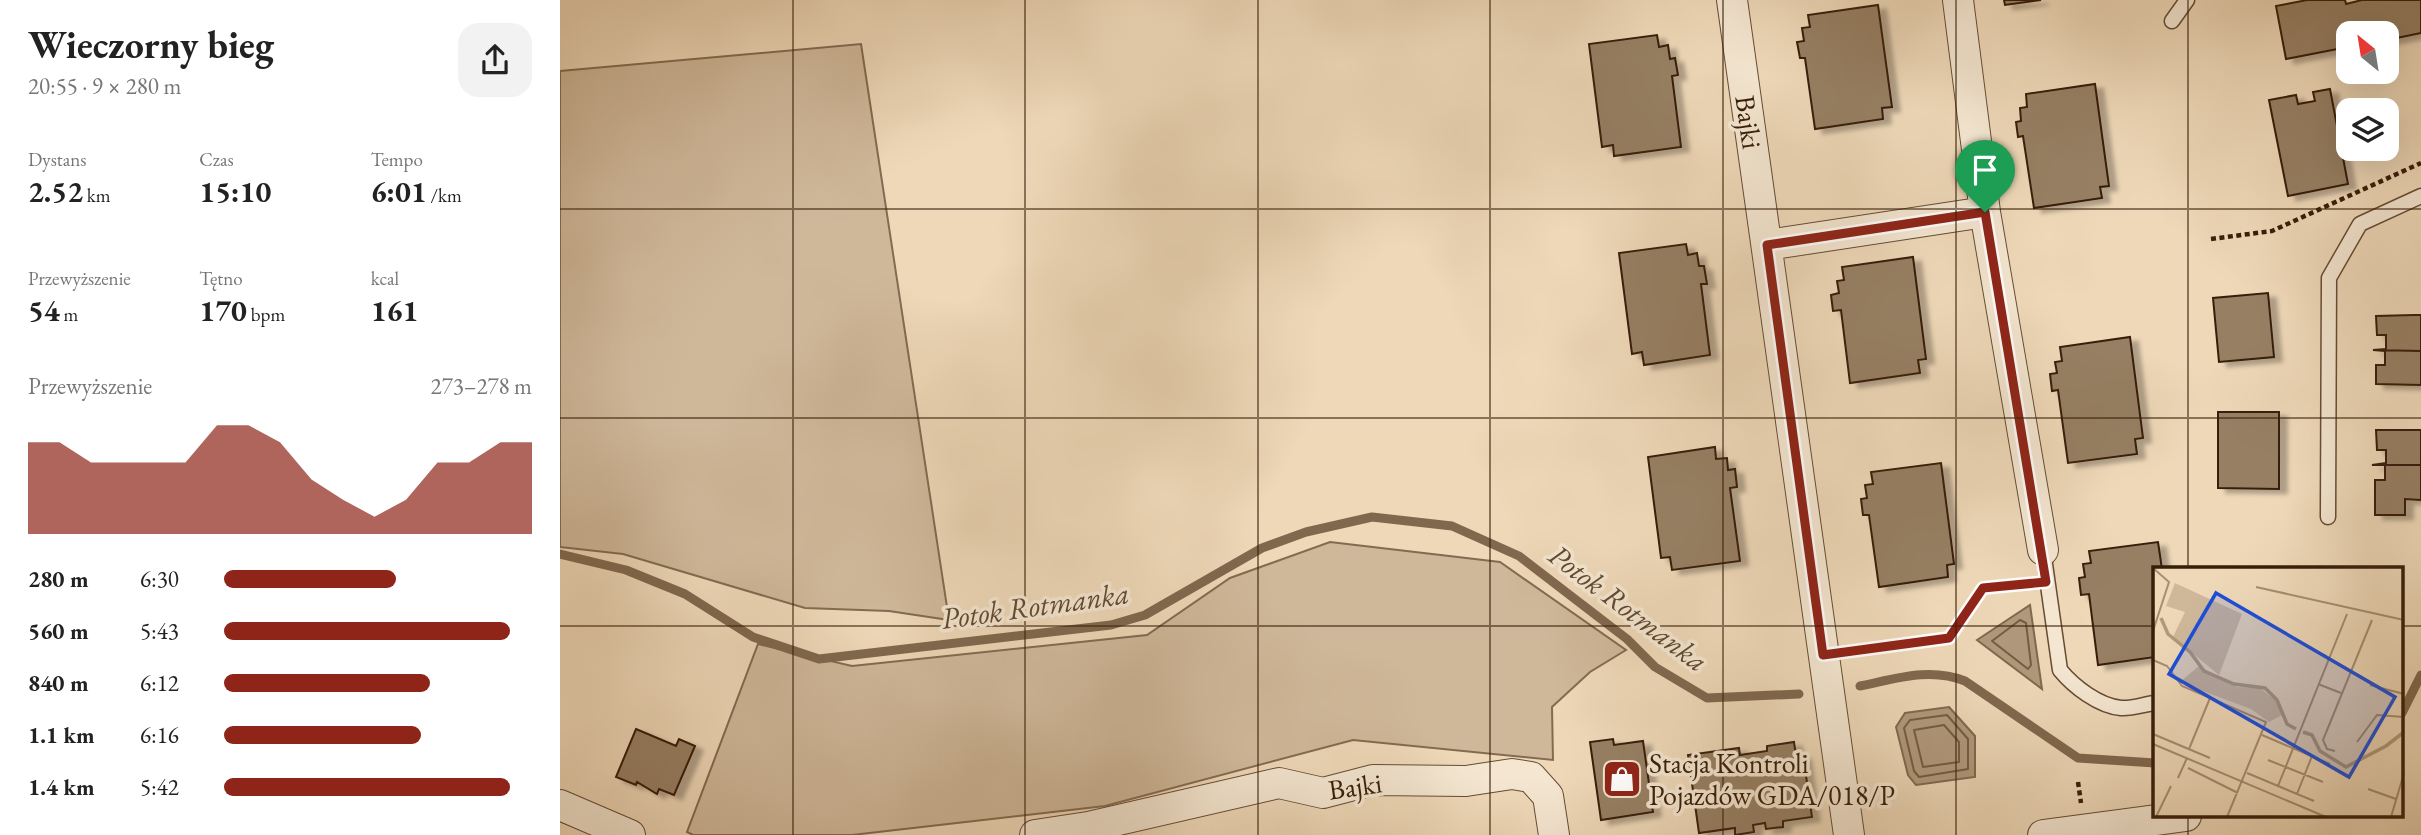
<!DOCTYPE html>
<html lang="pl">
<head>
<meta charset="utf-8">
<style>
  :root { --surface:#fff; --page:#f2f2f2; --text:#222; --muted:#767676; --accent:#8f2418 }
  body { margin:0; font-family:"EB Garamond",serif; background:var(--page); color:var(--text); height:100vh; display:flex; flex-direction:column; font-size:26px; white-space:nowrap }
  * { box-sizing:border-box; margin:0 }
  p { font-size:23px; color:var(--muted) }
  .icon { flex:none; width:38px; height:38px; fill:none; stroke:currentColor; stroke-width:2; stroke-linecap:round; stroke-linejoin:round }
  .map { position:relative; flex:1; overflow:hidden }
  .details { display:flex; flex-direction:column; background:var(--surface); width:560px }
  .details>* { flex:none }
  .needle { width:46px; rotate:330deg }
  .buttons { position:absolute; left:1776px; top:21px; display:grid; gap:14px }
  .buttons a { display:grid; place-items:center; width:63px; height:63px; border-radius:14px; background:var(--surface); box-shadow:0 7px 28px #0002; font-size:35px }
  .pin { position:absolute; display:grid; place-items:center; width:60px; height:60px; color:#fff; margin:-72px -30px; border-radius:50% 50% 50% 0; rotate:-45deg; box-shadow:0 0 7px #0007 }
  .pin .icon { rotate:45deg }
  .round { display:grid; place-items:center; flex:none; width:74px; height:74px; border-radius:21px; background:var(--page) }
  .headline { display:flex; align-items:center; justify-content:space-between; height:119px; padding:0 28px }
  h1 { font-size:38px; font-weight:700; line-height:52px }
  .figures { display:grid; grid-template-columns:repeat(3,1fr); gap:10px; height:119px; padding:7px 28px }
  .figures div { display:grid; align-content:center }
  .figures b { font-size:30px; font-weight:700 }
  .figures small { font-size:19px; font-weight:400 }
  .figures p { font-size:19px }
  .chart { height:196px; padding:14px 28px }
  .chart p { display:flex; justify-content:space-between }
  .chart svg { width:100%; height:126px; margin-top:7px; fill:var(--accent); opacity:.7 }
  ul { padding:0 28px; list-style:none; font-size:23px }
  li { display:grid; grid-template-columns:112px 84px 1fr; align-items:center; height:52px }
  li i { height:18px; border-radius:9px; background:var(--accent) }
  main { display:flex; flex:1; min-height:0 }
  .map>svg:first-child { display:block }
  .green { fill:#cfb89a; stroke:#836b51; stroke-width:2 }
  .water { fill:#b0997c; stroke:#80684e; stroke-width:2 }
  .lines { fill:none; stroke-linecap:round; stroke-linejoin:round }
  .shore { stroke:#745c42; stroke-width:2 }
  .stream { stroke:#80684e; stroke-width:9 }
  .building { fill:#967f64; stroke:#371e08; stroke-width:2; filter:url(#shadow) }
  .lane-casing { stroke:#654c34; stroke-width:17 }
  .street-casing { stroke:#654c34; stroke-width:32 }
  .path { stroke:#371e08; stroke-width:4.5; stroke-dasharray:5 3.5; stroke-linecap:butt }
  .lane { stroke:#f4e6d1; stroke-width:14 }
  .street { stroke:#f4e6d1; stroke-width:30 }
  .route-casing { stroke:#fff; stroke-width:14 }
  .route { stroke:#8f2418; stroke-width:9 }
  .grid { fill:none; stroke:#371e08; stroke-width:2; stroke-opacity:0.55 }
  .labels { text-anchor:middle; stroke-width:7; stroke-linejoin:round; paint-order:stroke }
  .street-label { font-size:28px; fill:#371e08; stroke:#f4e6d1 }
  .poi-label { font-size:28px; fill:#371e08; stroke:#f4e6d1; text-anchor:start }
  .water-label { font-size:30px; font-style:italic; fill:#614931; stroke:#f4e6d1 }
  .inset-river { fill:none; stroke:#b0997c; stroke-width:3.5 }
  .inset-road { fill:none; stroke:#a58e72; stroke-width:2 }
  .view { fill:#1d4ed8; fill-opacity:0.15; stroke:#1d4ed8; stroke-width:3.5 }
  .inset-edge { fill:none; stroke:#371e08; stroke-width:3.5 }
</style>
</head>
<body>
<main>
<section class="details">
<div class="headline"><div><h1>Wieczorny bieg</h1><p>20:55 · 9 × 280 m</p></div><a class="round"><svg class="icon" aria-label="share" viewBox="0 0 24 24"><path d="M12 15V3M7 8l5-5 5 5M5 13v7h14v-7"/></svg></a></div>
<div class="figures">
<div><p>Dystans</p><b>2.52<small> km</small></b></div>
<div><p>Czas</p><b>15:10</b></div>
<div><p>Tempo</p><b>6:01<small> /km</small></b></div>
</div>
<div class="figures">
<div><p>Przewyższenie</p><b>54<small> m</small></b></div>
<div><p>Tętno</p><b>170<small> bpm</small></b></div>
<div><p>kcal</p><b>161</b></div>
</div>
<div class="chart"><p><span>Przewyższenie</span>273–278 m</p>
<svg viewBox="0 0 160 44" preserveAspectRatio="none"><path d="M0 44V12L10 12L20 19L30 19L40 19L50 19L60 6L70 6L80 12L90 25L100 32L110 38L120 32L130 19L140 19L150 12L160 12V44z"/></svg>
</div>
<ul>
<li><b>280 m</b>6:30<i style="width:56%"></i></li>
<li><b>560 m</b>5:43<i style="width:93%"></i></li>
<li><b>840 m</b>6:12<i style="width:67%"></i></li>
<li><b>1.1 km</b>6:16<i style="width:64%"></i></li>
<li><b>1.4 km</b>5:42<i style="width:93%"></i></li>
</ul>
</section>
<div class="map">
<svg width="1861" height="835" viewBox="0 0 1861 835">
  <defs>
    <filter id="shadow"><feDropShadow dx="8" dy="4.5" stdDeviation="2" flood-color="#0004"/></filter>
  </defs>
  <rect width="100%" height="100%" fill="#eed8b8"/>
  <filter id="stains"><feTurbulence type="fractalNoise" baseFrequency=".00286" numOctaves="4"/><feColorMatrix values="0 0 0 0 .2 0 0 0 0 .09 0 0 0 0 .02 0 0 0 .5 -.17"/></filter>
  <radialGradient id="worn" r=".72"><stop offset=".6" stop-color="#630" stop-opacity="0"/><stop offset="1" stop-color="#630" stop-opacity=".3"/></radialGradient>
  <!-- green -->
  <path class="green" d="M301,44l88,576 -60,-9 -84,-3 -182,-54 -63,-7v-476z
    M770,542l170,20 126,88 -36,22 -38,35 1,53 -200,-20 -248,66 -253,29h-159l-6,-3 71,-188 94,22 295,-31 83,-57z"/>
  <!-- water -->
  <path class="water" d="M1470,605l12,84 -65,-49z
    M1389,707l26,29v41l-59,8 -8,-10 -12,-48 9,-14z"/>
  <g class="lines">
    <!-- shore -->
    <path class="shore" d="M1460,620l6,3 5,42 -3,4 -36,-28z
      M1387,715l21,24v30l-49,8 -5,-6 -10,-43 6,-8z
      M1384,725l15,17v20l-36,5 -9,-37z"/>
    <!-- stream -->
    <path class="stream" d="M0,554l66,16 59,24 68,43 66,22 292,-34 34,-10 117,-67 44,-16 66,-15 80,9 67,30 108,83 28,28 52,31 92,-4
      M1300,686c35,-7 70,-19 105,-5l113,77 77,5
      M1842,713l19,-38"/>
  </g>
  <!-- building -->
  <path class="building" d="M1444,0h37l-36,5z
    M1747,0h38l1,4 16,-4h59v33l-34,7v-7h-39v14l-62,12 -10,-53z
    M1318,5l14,102 -10,1 1,11 -68,10 -10,-71h-5l-3,-16 7,-1 -2,-13 8,-1 -2,-12z
    M1097,35l2,12 9,-2 2,14 5,-1 3,17 -6,1 9,71 -67,9 -1,-11 -11,2 -13,-103z
    M1535,84l14,102 -9,1 2,11 -68,10 -11,-72 -5,1 -2,-15 5,-1 -1,-13 7,-1 -1,-13z
    M1770,89l18,95 -60,12 -19,-96 27,-5 2,9 17,-3 -2,-9z
    M1126,244l2,11 9,-2 2,13h5l3,18h-6l9,71 -66,10 -2,-13 -10,2 -13,-101z
    M1353,257l13,102 -8,1 2,13 -70,10 -9,-73 -8,1 -2,-16 8,-2 -2,-12 7,-1 -2,-13z
    M1708,293l6,64 -55,5 -6,-64z
    M1854,315h7v36l-48,-1 13,-1v-14h-9l-1,-19z
    M1570,337l13,101 -8,1 2,15 -69,9 -10,-73 -6,1 -2,-17 7,-1 -2,-11 7,-1 -2,-14z
    M1813,350l48,1v34l-45,-1v-19h9v-14z
    M1658,412h61v77l-61,-1z
    M1816,430h45v35h-49l14,-2v-13h-9z
    M1155,447l1,12 11,-1 1,12 7,-1 2,18 -7,1 10,73 -68,9 -2,-13 -9,1 -13,-101z
    M1381,463l13,101 -7,1 1,12 -69,10 -10,-72h-6l-2,-16 6,-1 -2,-13 8,-1 -2,-12z
    M1812,465h49v35l-16,-1v16h-30v-35h10v-15z
    M1598,542l4,27h-7v88l-57,8 -9,-71 -8,1 -2,-17 6,-1 -2,-13 8,-1 -2,-12z
    M76,729l40,17 3,-7 16,7 -21,49 -15,-6 -2,5 -20,-12 -1,3 -20,-8z
    M1053,739l1,6 29,-4 10,71 -52,8 -11,-78z
    M1234,742l2,14 7,-1 9,62 -29,4v6l-17,2 -1,-6 -12,2 1,7 -19,3v-7l-36,5 -11,-78 51,-7 1,7 27,-4v-5z"/>
  <g class="lines">
    <!-- lane casing -->
    <g class="lane-casing">
      <path id="lane" d="M1612,21l15,-21
        M1768,517l1,-239 31,-54 61,-28
        M1483,550l17,120c14,17 39,36 61,38 11,1 24,-4 34,-5"/>
    </g>
    <!-- street casing -->
    <g class="street-casing">
      <path id="street" d="M1172,0l117,835
        M1398,0l27,212 58,338
        M1207,245l218,-33
        M0,805l70,30
        M475,835l53,-8 191,-44 44,10 50,-13 93,1 46,-7 19,3 17,19 6,39
        M1483,835l143,-19"/>
    </g>
    <!-- path -->
    <path class="path" d="M1651,239l61,-8 149,-68
      M1292,651l97,-13 34,-50 43,-4
      M1518,782l3,21"/>
    <!-- lane -->
    <use href="#lane" class="lane"/>
    <!-- street -->
    <use href="#street" class="street"/>
  </g>
  <g class="lines">
    <!-- route casing -->
    <g class="route-casing">
      <path id="route" d="M1425,212l61,370 -63,6 -34,50 -126,17 -56,-410z"/>
    </g>
    <!-- route -->
    <use href="#route" class="route"/>
  </g>
  <!-- grid -->
  <path class="grid" d="M233,0v835M465,0v835M698,0v835M930,0v835M1163,0v835M1396,0v835M1628,0v569M0,209h1861M0,418h1861M0,626h1595M1842,626h19M1628,816v19"/>
  <!-- icons -->
  <defs>
    <g id="shop-square" transform="scale(2.0125)"><rect x="-9" y="-9" width="18" height="18" rx="4" fill="#8f2418" stroke="#f4e6d1"/><path d="M-5-2.5h2.3a2.7 3.5 0 0 1 5.4 0H5L5.5 6h-11ZM-1.5-2.5h3a1.5 2.3 0 0 0-3 0Z" fill="#fff"/></g>
  </defs>
  <g fill-rule="evenodd">
    <use href="#shop-square" x="1062" y="779"/>
  </g>
  <g class="labels">
    <!-- street labels -->
    <g class="street-label">
      <text transform="translate(1189 122) rotate(82)" y="10">Bajki</text>
      <text transform="translate(795 786) rotate(-8)" y="10">Bajki</text>
    </g>
    <!-- poi labels -->
    <g class="poi-label">
      <text x="1089" y="773">Stacja Kontroli<tspan x="1089" dy="32">Pojazdów GDA/018/P</tspan></text>
    </g>
    <!-- water labels -->
    <g class="water-label">
      <text transform="translate(475 606) rotate(-8)" y="10">Potok Rotmanka</text>
      <text transform="translate(1068 608) rotate(37)" y="10">Potok Rotmanka</text>
    </g>
  </g>
  <!-- overview -->
  <g transform="translate(1593 567)">
    <rect width="250" height="250" fill="#eed8b8"/>
    <path d="M22,16l67,31 -23,61 -46,-38 12,-25 -19,-6zM46,99l38,21 23,1 15,12 7,15 -13,7 -18,-13 -67,-25 -3,-3z" fill="#cfb89a"/>
    <path class="inset-river" d="M8,51l7,16 22,18 14,19 30,13 31,4 12,12 10,24 9,5M150,165l9,3 8,16 26,16 40,-21 18,-14"/>
    <path class="inset-road" d="M0,1l16,14 -16,49M103,20l148,33M0,93l14,6 15,20 84,36 -39,95M165,117l23,9M217,118l34,9M0,167l57,24M109,168l68,29M204,175l20,-27 27,2M0,177l173,73M36,182l21,-51M182,184l-8,-2 -4,-9 49,-120M115,193l55,22M35,201l50,25M94,206l67,28M25,211l9,-20M125,219l69,-172M215,222l28,10M144,227l15,-38M3,250l15,-31M238,250l13,-44"/>
    <path class="view" d="M63,26l179,104 -46,80 -180,-103z"/>
    <rect width="250" height="250" class="inset-edge"/>
  </g>
  <rect width="100%" height="100%" filter="url(#stains)"/>
  <rect width="100%" height="100%" fill="url(#worn)"/>
</svg>
<div class="buttons">
<a><svg class="needle" viewBox="-14 -14 28 28"><path d="M0-13l5 13h-10z" fill="#e53935"/><path d="M0 13l5-13h-10z" fill="#767676"/></svg></a>
<a><svg class="icon" aria-label="layers" viewBox="0 0 24 24"><path d="M12 4l9 5-9 5-9-5zM3 14l9 5 9-5"/></svg></a>
</div>
<div class="pin" style="left:1425px;top:212px;background:#1e9e55"><svg class="icon" aria-label="arrive" viewBox="0 0 24 24"><path d="M6 21V4h12l-3 4 3 4H6"/></svg></div>
</div>
</main>
</body>
</html>
